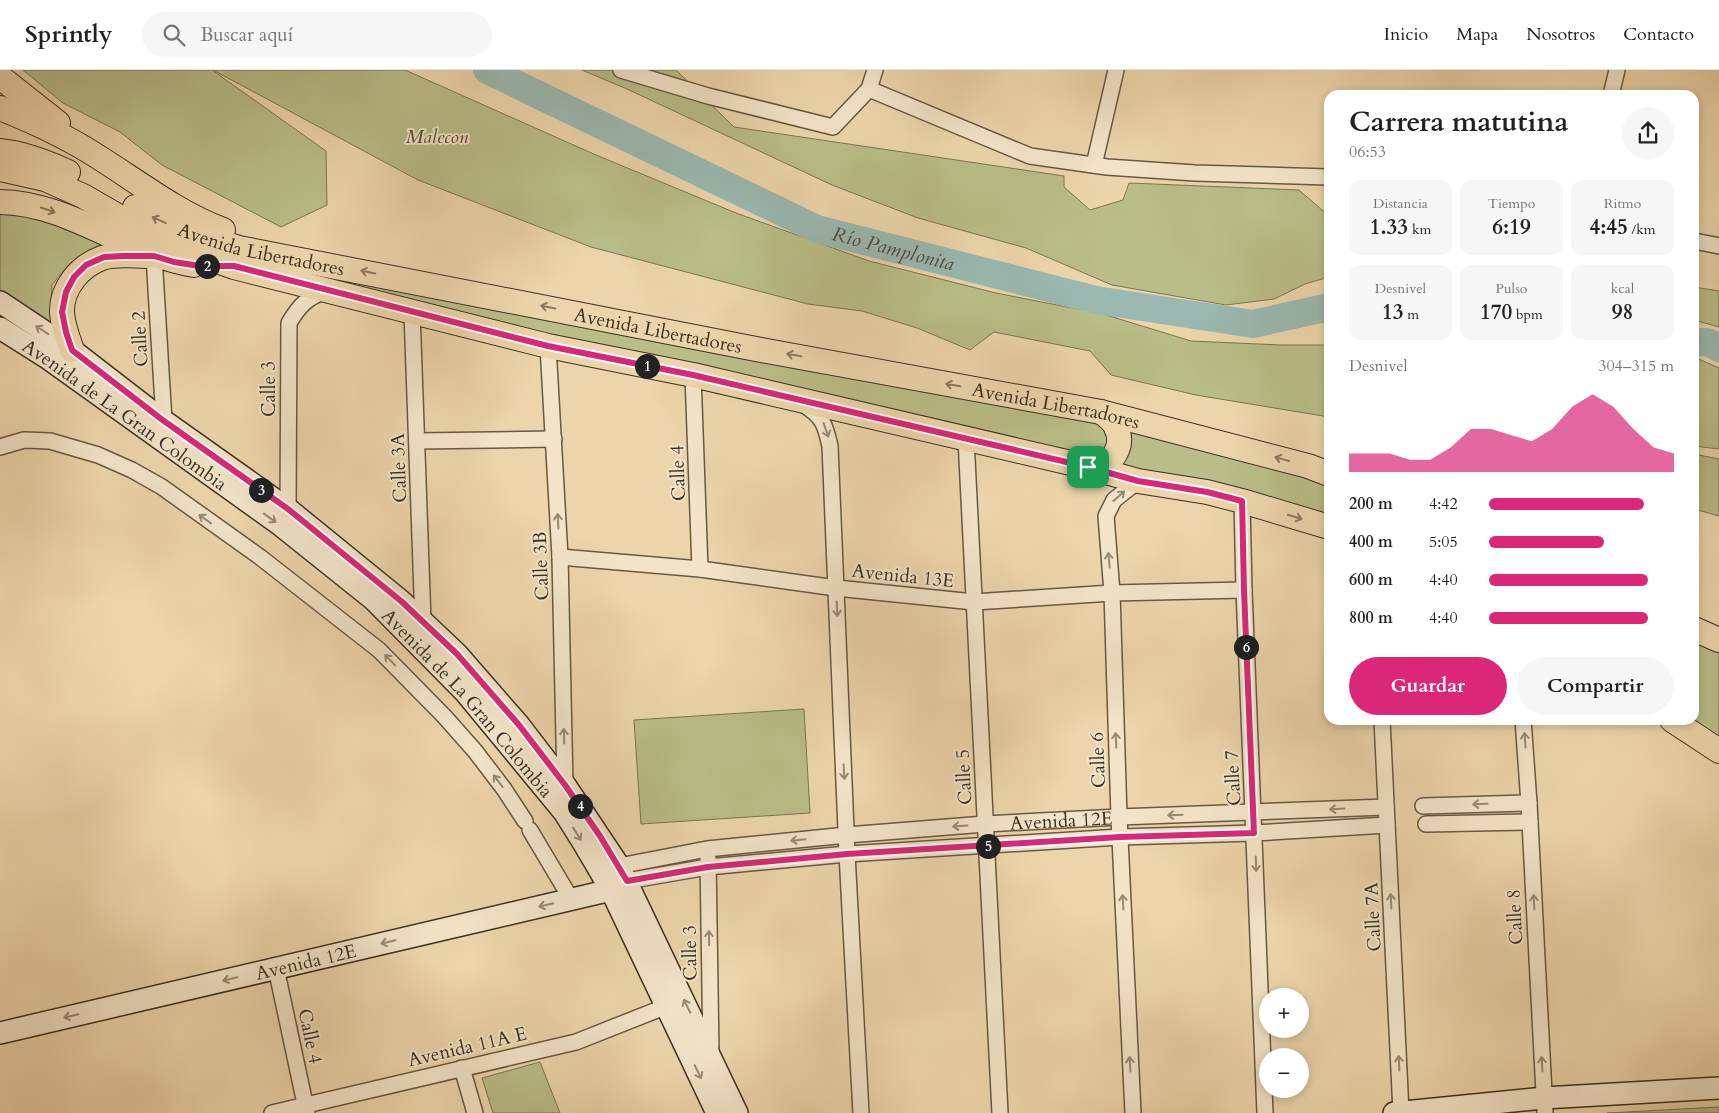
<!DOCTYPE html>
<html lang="es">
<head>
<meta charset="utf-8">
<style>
  :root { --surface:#fff; --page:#f6f6f6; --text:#202124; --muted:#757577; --line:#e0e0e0; --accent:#db2777 }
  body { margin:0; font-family:Cardo,serif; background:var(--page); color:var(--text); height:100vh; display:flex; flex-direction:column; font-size:19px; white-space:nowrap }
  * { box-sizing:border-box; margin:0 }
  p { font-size:16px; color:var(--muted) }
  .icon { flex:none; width:28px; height:28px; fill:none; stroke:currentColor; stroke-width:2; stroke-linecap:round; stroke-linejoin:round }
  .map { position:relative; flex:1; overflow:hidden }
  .side { position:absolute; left:1324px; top:20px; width:375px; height:635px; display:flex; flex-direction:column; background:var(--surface); border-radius:15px; box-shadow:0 2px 8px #0003 }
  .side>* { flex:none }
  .tools { position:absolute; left:1259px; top:918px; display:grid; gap:10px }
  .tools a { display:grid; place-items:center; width:50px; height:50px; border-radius:50%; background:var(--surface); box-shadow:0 2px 8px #0003; font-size:25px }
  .pin { position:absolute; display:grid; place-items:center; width:42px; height:42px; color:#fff; margin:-21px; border-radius:10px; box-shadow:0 2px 8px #0006 }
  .km { position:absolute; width:25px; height:25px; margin:-12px; border-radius:50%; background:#222; color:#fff; font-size:14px; line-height:25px; text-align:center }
  .round { display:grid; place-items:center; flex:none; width:52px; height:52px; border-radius:26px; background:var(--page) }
  .overview { display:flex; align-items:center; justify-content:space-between; height:85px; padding:0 25px }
  h1 { font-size:28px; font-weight:800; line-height:38px }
  .stats { display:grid; grid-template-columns:repeat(3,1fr); gap:8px; height:85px; padding:5px 25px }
  .stats div { display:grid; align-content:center; border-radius:12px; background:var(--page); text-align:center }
  .stats b { font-size:21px; font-weight:800 }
  .stats small { font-size:14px; font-weight:400 }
  .stats p { font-size:14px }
  .chart { height:140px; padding:10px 25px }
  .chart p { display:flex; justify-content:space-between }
  .chart svg { width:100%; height:90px; margin-top:5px; fill:var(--accent); opacity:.7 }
  .cta { display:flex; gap:10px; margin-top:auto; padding:10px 25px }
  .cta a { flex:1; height:58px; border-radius:30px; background:var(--accent); color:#fff; font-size:20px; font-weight:800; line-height:58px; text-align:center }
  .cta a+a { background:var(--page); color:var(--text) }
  ul { padding:0 25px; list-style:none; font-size:16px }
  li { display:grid; grid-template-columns:80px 60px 1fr; align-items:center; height:38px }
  li i { height:12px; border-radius:6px; background:var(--accent) }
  header { display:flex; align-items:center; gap:30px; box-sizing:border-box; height:70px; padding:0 25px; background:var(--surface); border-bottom:1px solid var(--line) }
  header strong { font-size:24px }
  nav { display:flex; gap:28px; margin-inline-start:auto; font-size:18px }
  .search { width:350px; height:45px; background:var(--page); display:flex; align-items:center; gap:12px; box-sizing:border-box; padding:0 18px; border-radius:28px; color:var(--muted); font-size:19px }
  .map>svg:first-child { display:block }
  .green { fill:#b9bd87; stroke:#7a7654 }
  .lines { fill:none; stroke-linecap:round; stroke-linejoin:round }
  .river { stroke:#9ab8b0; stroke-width:28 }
  .street-casing { stroke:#675943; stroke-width:18 }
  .secondary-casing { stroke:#3b3021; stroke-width:24 }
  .primary-casing { stroke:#3b3021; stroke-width:26 }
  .street { stroke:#f3e4c8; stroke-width:15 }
  .secondary { stroke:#f3e4c8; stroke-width:21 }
  .primary { stroke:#ecd5aa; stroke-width:24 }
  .oneway { stroke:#8b7a5f }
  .oneway2 { stroke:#978a74 }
  .route-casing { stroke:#fff; stroke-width:10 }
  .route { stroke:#db2777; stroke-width:6 }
  .labels { text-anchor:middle; stroke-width:4; stroke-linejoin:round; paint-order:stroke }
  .park-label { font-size:19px; font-style:italic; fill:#544c35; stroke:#f3e4c8 }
  .street-label { font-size:19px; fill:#3b3021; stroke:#f3e4c8 }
  .water-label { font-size:20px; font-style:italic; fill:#4e4b3e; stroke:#f3e4c8 }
</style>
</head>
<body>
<header>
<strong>Sprintly</strong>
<div class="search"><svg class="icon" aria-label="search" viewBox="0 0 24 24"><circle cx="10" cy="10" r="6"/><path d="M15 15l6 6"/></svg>Buscar aquí</div>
<nav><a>Inicio</a><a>Mapa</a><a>Nosotros</a><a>Contacto</a></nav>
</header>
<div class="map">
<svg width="1719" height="1043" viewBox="0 0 1719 1043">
  <rect width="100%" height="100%" fill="#ecd5aa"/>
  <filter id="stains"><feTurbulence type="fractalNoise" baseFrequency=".004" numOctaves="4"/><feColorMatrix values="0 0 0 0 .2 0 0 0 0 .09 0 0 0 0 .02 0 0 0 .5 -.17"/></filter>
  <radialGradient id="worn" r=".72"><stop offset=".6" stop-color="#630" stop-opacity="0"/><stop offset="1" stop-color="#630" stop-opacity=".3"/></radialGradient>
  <!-- green -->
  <path class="green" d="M23,0h189l114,81 1,54 -46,22 -119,-62 -42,-33 -57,-29z
    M213,0h192l191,85 140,58 133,48 127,32 107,21 88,27 90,4h48v72l-133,-22 -85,-20 -21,-24 -96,-19 -24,18 -53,-22 -55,-17 -54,-7 -217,-57 -173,-67z
    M582,0h94l58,57 330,49v11l26,23 33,-10 6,-17 170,7 30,26v61l-24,7 -31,15 -48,6 -114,-20 -86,-37 -108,-30 -86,-33 -205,-96z
    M13,142h9l100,37 -24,1 -21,8 -14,13 -11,14 -1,19 2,23 -53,-36v-77z
    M261,191l837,153 18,16 -15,33 -648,-150z
    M1694,217l25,4v36l-25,-7z
    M1694,287l25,11v81l-25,-3z
    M1120,356l209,52v46l-225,-56z
    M1694,384l25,5v57l-25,-7z
    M1694,564l25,11v97l-34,-22h9z
    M804,639l6,104 -169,11 -7,-104z
    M540,992l20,51h-67l-11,-35z
    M1719,1037v6h-112z"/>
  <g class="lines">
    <!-- river -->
    <g class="river">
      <path id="s1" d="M487,0l330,159 279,71 157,24 76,-17"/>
      <path d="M1694,272h13l12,6"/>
    </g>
    <!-- street casing -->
    <g class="street-casing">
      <g id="street">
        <path d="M621,0l87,26 125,31 36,-38 161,67 77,11 88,6 134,4"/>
        <path d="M869,19l6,-19"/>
        <path d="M1611,25l6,-25"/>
        <path d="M1094,95l22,-95"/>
        <path d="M1694,171l25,5"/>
        <path d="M154,186l10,165"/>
        <path d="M412,242l11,310"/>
        <path d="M548,276l12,211 5,228"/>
        <path d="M693,305l7,194"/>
        <path d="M804,335c19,12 21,19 26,41l17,408 14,259"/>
        <path d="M966,369l34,674"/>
        <path d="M417,371l137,-2"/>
        <path d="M0,377l24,-7 26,1 48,14 34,15 30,17 98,70 119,93 65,66 31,35 29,38 21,32"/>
        <path d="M1242,431l2,89 21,523"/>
        <path d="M288,439l1,-186c10,-17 19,-27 38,-32"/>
        <path d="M560,487l140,12 136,19 138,14 138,-9 132,-3"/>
        <path d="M1382,650l19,392"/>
        <path d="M1523,650l6,83 16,310"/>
        <path d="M1423,736l106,-3"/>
        <path d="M1426,754l104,-2"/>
        <path d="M530,760l41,69"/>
        <path d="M708,788l3,195"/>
        <path id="s2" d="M619,796l88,-17 140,-14 138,-11 134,-7 267,-10"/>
        <path d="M627,811l81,-14 139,-13 273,-17 134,-4 133,-8"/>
        <path d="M276,898l31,145"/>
        <path d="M462,998l13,45"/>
        <path d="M272,1043l304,-71 91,-36"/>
        <path d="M1133,1043l-14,-296 -7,-224 -6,-77 8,-16 24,-19"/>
      </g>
    </g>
    <!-- secondary casing -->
    <g class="secondary-casing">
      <g id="secondary">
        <path d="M0,232l72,48 92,71 124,88 113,92 56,53 62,71 46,60 54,81 118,247"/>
        <path id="s3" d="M0,258l46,29 233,167 95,76 91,92 99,120 20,32 27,46 106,223"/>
        <path id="s4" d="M0,963l611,-143"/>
        <path d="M1394,1043l150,-15 175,-10"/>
      </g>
    </g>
    <!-- primary casing -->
    <g class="primary-casing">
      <g id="primary">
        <path d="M0,7l58,46"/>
        <path d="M0,38c30,12 59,25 87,42 45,27 86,61 136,80"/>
        <path d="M0,81c23,2 46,11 68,21"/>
        <path d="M0,99l45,10 38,17 64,37 35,16 52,18 314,79 145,29 395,92 50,14 69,11 35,9 87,26"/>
        <path d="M0,132c70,1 126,52 194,63"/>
        <path id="s5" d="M135,137c33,19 68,30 104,41l517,101 345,63 207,54 21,8"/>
        <path d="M72,280c-4,-11 -9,-24 -10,-37 -1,-25 18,-47 40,-55 14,-5 32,-2 47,-2"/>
        <path d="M1088,397c4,-1 11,0 16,-3 12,-6 19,-21 13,-34 -2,-8 -10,-14 -16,-18"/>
        <path d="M1694,559l25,11"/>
        <path d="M1672,650l47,31"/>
      </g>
    </g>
    <!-- street -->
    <use href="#street" class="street"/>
    <!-- secondary -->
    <use href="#secondary" class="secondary"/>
    <!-- primary -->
    <use href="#primary" class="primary"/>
  </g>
  <!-- one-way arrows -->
  <defs><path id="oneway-shaft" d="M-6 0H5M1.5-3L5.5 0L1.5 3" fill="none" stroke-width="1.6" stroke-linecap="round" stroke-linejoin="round" transform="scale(1.25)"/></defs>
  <g class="oneway">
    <use href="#oneway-shaft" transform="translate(48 140) rotate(19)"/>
    <use href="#oneway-shaft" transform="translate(159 150) rotate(-156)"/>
    <use href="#oneway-shaft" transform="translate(368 202) rotate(-169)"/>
    <use href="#oneway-shaft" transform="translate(548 237) rotate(-169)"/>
    <use href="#oneway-shaft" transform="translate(794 285) rotate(-170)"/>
    <use href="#oneway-shaft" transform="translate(953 315) rotate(-170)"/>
    <use href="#oneway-shaft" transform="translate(1282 389) rotate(-165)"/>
    <use href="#oneway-shaft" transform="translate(1295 447) rotate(17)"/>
  </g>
  <g class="oneway2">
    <use href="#oneway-shaft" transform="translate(42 260) rotate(-146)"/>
    <use href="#oneway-shaft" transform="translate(826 360) rotate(71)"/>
    <use href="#oneway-shaft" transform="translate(1119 426) rotate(-41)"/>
    <use href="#oneway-shaft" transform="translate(270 448) rotate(36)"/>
    <use href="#oneway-shaft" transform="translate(205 449) rotate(-144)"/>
    <use href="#oneway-shaft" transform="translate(558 451) rotate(-93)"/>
    <use href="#oneway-shaft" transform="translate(1109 490) rotate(-95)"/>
    <use href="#oneway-shaft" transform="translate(837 539) rotate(87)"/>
    <use href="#oneway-shaft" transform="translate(390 590) rotate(-134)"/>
    <use href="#oneway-shaft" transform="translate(564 666) rotate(-91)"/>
    <use href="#oneway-shaft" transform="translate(1116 670) rotate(-92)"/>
    <use href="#oneway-shaft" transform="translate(1525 670) rotate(-94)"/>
    <use href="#oneway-shaft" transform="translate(844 702) rotate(87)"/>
    <use href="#oneway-shaft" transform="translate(498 711) rotate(-128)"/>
    <use href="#oneway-shaft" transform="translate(1480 734) rotate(178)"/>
    <use href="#oneway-shaft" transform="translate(1337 739) rotate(177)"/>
    <use href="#oneway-shaft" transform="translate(1175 745) rotate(178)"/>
    <use href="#oneway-shaft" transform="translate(960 756) rotate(176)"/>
    <use href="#oneway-shaft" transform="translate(577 764) rotate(58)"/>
    <use href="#oneway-shaft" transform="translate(798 770) rotate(174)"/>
    <use href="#oneway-shaft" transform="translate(1256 794) rotate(88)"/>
    <use href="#oneway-shaft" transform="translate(1391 831) rotate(-93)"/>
    <use href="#oneway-shaft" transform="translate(1123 832) rotate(-93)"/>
    <use href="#oneway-shaft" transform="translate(1534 832) rotate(-93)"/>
    <use href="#oneway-shaft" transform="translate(546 835) rotate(167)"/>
    <use href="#oneway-shaft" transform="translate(709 868) rotate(-91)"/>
    <use href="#oneway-shaft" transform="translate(388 872) rotate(167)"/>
    <use href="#oneway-shaft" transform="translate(230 909) rotate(167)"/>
    <use href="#oneway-shaft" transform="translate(687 936) rotate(-116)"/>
    <use href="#oneway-shaft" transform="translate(71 946) rotate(167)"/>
    <use href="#oneway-shaft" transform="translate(1399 993) rotate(-93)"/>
    <use href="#oneway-shaft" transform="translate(1130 994) rotate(-93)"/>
    <use href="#oneway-shaft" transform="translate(1542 994) rotate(-93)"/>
    <use href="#oneway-shaft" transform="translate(698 1002) rotate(64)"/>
  </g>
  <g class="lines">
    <!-- route casing -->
    <g class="route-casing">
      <path id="route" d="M123,186h31l20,6 26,4h34l314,80 145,29 395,92 50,14 69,11 35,9 2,89 10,243 -134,4 -273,17 -139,13 -81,14 -27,-45 -35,-51 -46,-60 -62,-71 -56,-53 -113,-92 -124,-88 -92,-71 -6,-18 -4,-20 4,-20 8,-15 12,-12 18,-8z"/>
    </g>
    <!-- route -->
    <use href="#route" class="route"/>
  </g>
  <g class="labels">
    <!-- park labels -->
    <g class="park-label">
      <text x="437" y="73">Malecon</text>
    </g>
    <!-- street labels -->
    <g class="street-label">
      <text dy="7" stroke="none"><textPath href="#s5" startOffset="134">Avenida Libertadores</textPath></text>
      <text dy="7" stroke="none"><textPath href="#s5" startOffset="539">Avenida Libertadores</textPath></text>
      <text transform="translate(139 269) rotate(-93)" y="7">Calle 2</text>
      <text transform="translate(268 319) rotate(-90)" y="7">Calle 3</text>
      <text dy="7" stroke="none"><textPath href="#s5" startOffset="944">Avenida Libertadores</textPath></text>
      <text dy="7" stroke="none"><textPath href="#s3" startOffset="152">Avenida de La Gran Colombia</textPath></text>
      <text transform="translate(398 398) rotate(-92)" y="7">Calle 3A</text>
      <text transform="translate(677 403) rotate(-92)" y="7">Calle 4</text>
      <text transform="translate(540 496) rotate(-92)" y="7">Calle 3B</text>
      <text transform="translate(903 505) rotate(6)" y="7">Avenida 13E</text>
      <text dy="7" stroke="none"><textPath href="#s3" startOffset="602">Avenida de La Gran Colombia</textPath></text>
      <text transform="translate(1097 690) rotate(-92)" y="7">Calle 6</text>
      <text transform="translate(963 707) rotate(-93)" y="7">Calle 5</text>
      <text transform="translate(1232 708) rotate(-93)" y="7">Calle 7</text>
      <text dy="7" stroke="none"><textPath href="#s2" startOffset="445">Avenida 12E</textPath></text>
      <text transform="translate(1372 847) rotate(-93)" y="7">Calle 7A</text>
      <text transform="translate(1514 847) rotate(-93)" y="7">Calle 8</text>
      <text transform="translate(689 883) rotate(-91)" y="7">Calle 3</text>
      <text dy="7" stroke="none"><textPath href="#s4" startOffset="314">Avenida 12E</textPath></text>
      <text transform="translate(311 966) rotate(78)" y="7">Calle 4</text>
      <text transform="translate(467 976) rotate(-13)" y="7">Avenida 11A E</text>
    </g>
    <!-- water labels -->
    <g class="water-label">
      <text dy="7" stroke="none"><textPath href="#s1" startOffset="445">Río Pamplonita</textPath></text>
    </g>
  </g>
  <rect width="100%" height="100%" filter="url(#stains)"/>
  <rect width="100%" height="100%" fill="url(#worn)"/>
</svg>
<div class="tools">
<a>+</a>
<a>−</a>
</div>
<div class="pin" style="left:1088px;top:397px;background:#1e9e55"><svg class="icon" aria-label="arrive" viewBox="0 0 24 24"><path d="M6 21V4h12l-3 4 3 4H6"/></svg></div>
<b class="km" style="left:647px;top:296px">1</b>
<b class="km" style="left:207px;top:196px">2</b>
<b class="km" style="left:261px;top:420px">3</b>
<b class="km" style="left:580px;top:736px">4</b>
<b class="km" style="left:988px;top:776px">5</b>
<b class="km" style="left:1246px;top:577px">6</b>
<section class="side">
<div class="overview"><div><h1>Carrera matutina</h1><p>06:53</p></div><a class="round"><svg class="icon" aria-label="share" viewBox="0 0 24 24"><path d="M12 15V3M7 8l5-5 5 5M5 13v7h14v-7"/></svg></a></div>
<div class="stats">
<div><p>Distancia</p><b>1.33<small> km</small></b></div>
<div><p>Tiempo</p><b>6:19</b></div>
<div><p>Ritmo</p><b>4:45<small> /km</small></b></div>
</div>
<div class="stats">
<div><p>Desnivel</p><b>13<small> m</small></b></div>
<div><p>Pulso</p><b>170<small> bpm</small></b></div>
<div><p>kcal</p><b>98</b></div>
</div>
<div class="chart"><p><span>Desnivel</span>304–315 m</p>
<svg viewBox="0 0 160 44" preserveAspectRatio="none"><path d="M0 44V35L10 35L20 35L30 38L40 38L50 32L60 23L70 23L80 26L90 29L100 23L110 12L120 6L130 12L140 23L150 32L160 35V44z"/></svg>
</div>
<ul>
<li><b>200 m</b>4:42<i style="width:84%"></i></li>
<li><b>400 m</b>5:05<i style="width:62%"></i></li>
<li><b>600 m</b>4:40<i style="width:86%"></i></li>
<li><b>800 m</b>4:40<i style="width:86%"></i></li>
</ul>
<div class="cta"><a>Guardar</a><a>Compartir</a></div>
</section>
</div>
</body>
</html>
